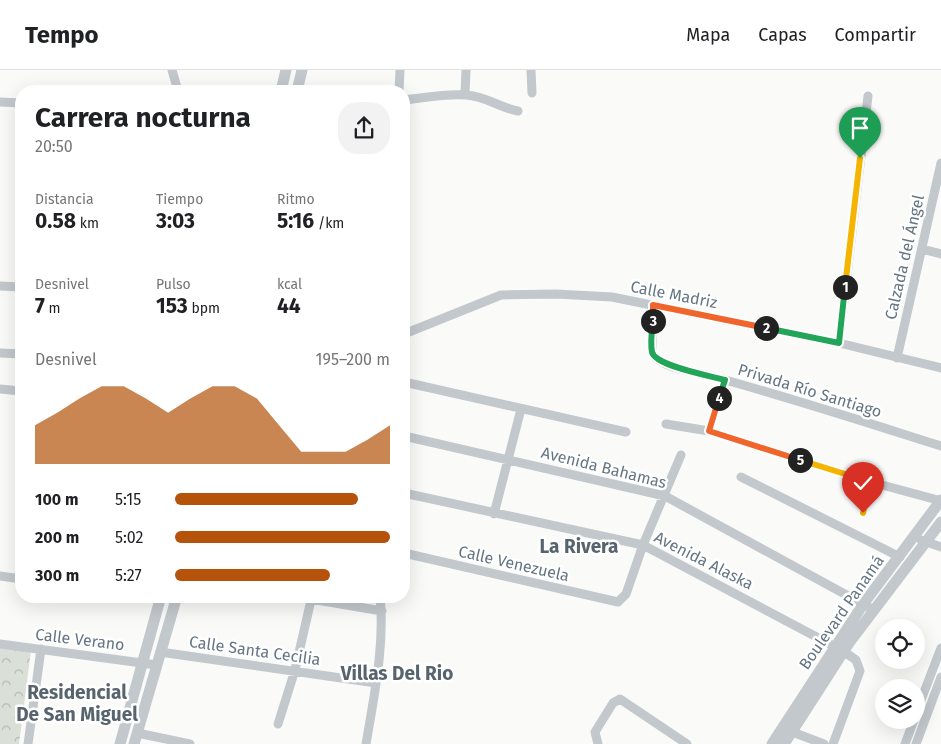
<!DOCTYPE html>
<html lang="es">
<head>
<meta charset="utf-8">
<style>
  :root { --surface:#fff; --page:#f2f2f2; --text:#202124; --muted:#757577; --line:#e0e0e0; --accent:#b45309 }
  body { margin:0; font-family:"Fira Sans",sans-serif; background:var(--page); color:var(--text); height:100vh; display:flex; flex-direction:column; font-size:19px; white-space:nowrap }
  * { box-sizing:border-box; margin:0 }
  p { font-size:16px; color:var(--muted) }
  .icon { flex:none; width:28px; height:28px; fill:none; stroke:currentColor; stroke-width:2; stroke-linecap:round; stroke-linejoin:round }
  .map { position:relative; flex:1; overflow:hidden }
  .side { position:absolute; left:15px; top:15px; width:395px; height:518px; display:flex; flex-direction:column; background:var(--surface); border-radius:20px; box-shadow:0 5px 20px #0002 }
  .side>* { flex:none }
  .controls { position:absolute; left:875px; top:549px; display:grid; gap:10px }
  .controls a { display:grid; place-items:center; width:50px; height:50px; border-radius:50%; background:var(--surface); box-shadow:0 5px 20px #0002; font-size:25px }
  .pin { position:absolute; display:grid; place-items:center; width:42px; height:42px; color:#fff; margin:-51px -21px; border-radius:50% 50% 50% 0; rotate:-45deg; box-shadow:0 0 5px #0007 }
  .pin .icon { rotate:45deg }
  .km { position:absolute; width:25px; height:25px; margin:-12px; border-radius:50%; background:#222; color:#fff; font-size:14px; line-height:25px; text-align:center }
  .round { display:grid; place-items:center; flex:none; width:52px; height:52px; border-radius:20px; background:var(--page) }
  .head { display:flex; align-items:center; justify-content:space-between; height:85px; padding:0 20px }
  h1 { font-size:28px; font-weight:700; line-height:38px }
  .figures { display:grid; grid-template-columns:repeat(3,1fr); gap:8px; height:85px; padding:5px 20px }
  .figures div { display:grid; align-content:center }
  .figures b { font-size:21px; font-weight:700 }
  .figures small { font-size:14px; font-weight:400 }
  .figures p { font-size:14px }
  .chart { height:140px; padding:10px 20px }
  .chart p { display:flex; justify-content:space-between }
  .chart svg { width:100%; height:90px; margin-top:5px; fill:var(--accent); opacity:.7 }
  ul { padding:0 20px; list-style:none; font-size:16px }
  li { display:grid; grid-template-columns:80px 60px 1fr; align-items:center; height:38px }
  li i { height:12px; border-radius:6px; background:var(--accent) }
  header { display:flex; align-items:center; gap:30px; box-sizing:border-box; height:70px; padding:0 25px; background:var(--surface); border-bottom:1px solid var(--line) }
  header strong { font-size:24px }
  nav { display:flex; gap:28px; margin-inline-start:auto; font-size:18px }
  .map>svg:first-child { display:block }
  .park { fill:url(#park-crowns) }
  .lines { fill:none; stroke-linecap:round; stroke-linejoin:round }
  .minor { stroke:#c3c8cc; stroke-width:9 }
  .tertiary { stroke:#c3c8cc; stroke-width:11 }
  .split-1-casing { stroke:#fff; stroke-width:10 }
  .split-2-casing { stroke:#fff; stroke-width:10 }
  .split-3-casing { stroke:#fff; stroke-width:10 }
  .split-4-casing { stroke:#fff; stroke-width:10 }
  .split-5-casing { stroke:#fff; stroke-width:10 }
  .split-6-casing { stroke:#fff; stroke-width:10 }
  .split-1 { stroke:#f5b400; stroke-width:6 }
  .split-2 { stroke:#22a559; stroke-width:6 }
  .split-3 { stroke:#f0652b; stroke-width:6 }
  .split-4 { stroke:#22a559; stroke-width:6 }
  .split-5 { stroke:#f0652b; stroke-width:6 }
  .split-6 { stroke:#f5b400; stroke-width:6 }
  .labels { text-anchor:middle; stroke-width:5; stroke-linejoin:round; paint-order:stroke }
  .street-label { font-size:16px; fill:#657683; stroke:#fff }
  .quarter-label { font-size:19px; font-weight:bold; fill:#57646e; stroke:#fff }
</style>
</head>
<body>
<header>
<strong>Tempo</strong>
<nav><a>Mapa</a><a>Capas</a><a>Compartir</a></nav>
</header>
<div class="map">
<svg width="941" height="674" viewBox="0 0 941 674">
  <defs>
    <pattern id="park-crowns" width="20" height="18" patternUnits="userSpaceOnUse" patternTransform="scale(1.25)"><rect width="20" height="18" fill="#dadfd7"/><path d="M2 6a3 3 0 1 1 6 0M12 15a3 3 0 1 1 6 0" fill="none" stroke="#b4b9b4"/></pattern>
  </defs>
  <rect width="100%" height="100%" fill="#fafaf8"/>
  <!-- park -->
  <path class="park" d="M0,577l31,3 -12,94h-19z"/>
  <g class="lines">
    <!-- minor -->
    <path class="minor" d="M172,0l6,21
      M531,0l1,23
      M399,21l1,-21
      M465,24l1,-24
      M404,30c20,-2 43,-7 62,-5 20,1 34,13 52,16
      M0,32l21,1
      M922,179l19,5
      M0,216l21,1
      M653,235l-1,48c10,16 42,19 59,23 77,21 154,46 230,70
      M404,264l97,-39 55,-1 56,3 227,46 102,25
      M839,273l29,-247
      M0,283l21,1
      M897,288l44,-195
      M404,312l222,50
      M0,319l21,2
      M666,354l43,7 162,51 70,19
      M709,361l16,-51
      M404,366l261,60 209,114
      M741,407l159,80
      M404,423l239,52 200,106 13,9 4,11 -27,73
      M863,443l8,-31
      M494,444l27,-105
      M921,470l20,7
      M404,483l214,49 8,-8 17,-49 38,-90
      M0,506l21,3
      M293,526l89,15
      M0,574l157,21
      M160,582l216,31
      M916,643l25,-65
      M278,654l17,-54 16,-70
      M787,660l37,14
      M137,663l53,11
      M28,674l13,-95
      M366,674c8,-48 19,-99 14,-148
      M598,674l-3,-12 18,-29 7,-4 67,45
      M905,674l9,-24
      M916,674l25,-67"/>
    <!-- tertiary -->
    <path class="tertiary" d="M281,21l5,-21
      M297,21l5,-21
      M120,674l41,-148
      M134,674l43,-148
      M772,674l92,-141 77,-103
      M784,674l65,-101 92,-121"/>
  </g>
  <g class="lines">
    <!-- split-1 casing -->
    <g class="split-1-casing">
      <path id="split-1" d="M845,217l15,-129"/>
    </g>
    <!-- split-2 casing -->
    <g class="split-2-casing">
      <path id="split-2" d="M766,258l73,15 6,-56"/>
    </g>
    <!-- split-3 casing -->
    <g class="split-3-casing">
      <path id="split-3" d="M653,251v-16l113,23"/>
    </g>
    <!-- split-4 casing -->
    <g class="split-4-casing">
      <path id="split-4" d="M653,251c-1,9 -3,22 -1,31 3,14 59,24 73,28l-6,18"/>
    </g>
    <!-- split-5 casing -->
    <g class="split-5-casing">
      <path id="split-5" d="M719,328l-10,33 91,29"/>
    </g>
    <!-- split-6 casing -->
    <g class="split-6-casing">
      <path id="split-6" d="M800,390l71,22 -8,31"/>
    </g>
    <!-- split-1 -->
    <use href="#split-1" class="split-1"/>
    <!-- split-2 -->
    <use href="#split-2" class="split-2"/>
    <!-- split-3 -->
    <use href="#split-3" class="split-3"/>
    <!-- split-4 -->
    <use href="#split-4" class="split-4"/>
    <!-- split-5 -->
    <use href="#split-5" class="split-5"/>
    <!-- split-6 -->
    <use href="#split-6" class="split-6"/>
  </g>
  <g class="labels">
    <!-- street labels -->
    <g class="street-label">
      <text transform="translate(904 187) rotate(-77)" y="6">Calzada del Ángel</text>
      <text transform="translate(674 224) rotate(11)" y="6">Calle Madriz</text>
      <text transform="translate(810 320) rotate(17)" y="6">Privada Río Santiago</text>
      <text transform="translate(604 397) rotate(14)" y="6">Avenida Bahamas</text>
      <text transform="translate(704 490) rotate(27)" y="6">Avenida Alaska</text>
      <text transform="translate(514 493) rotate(13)" y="6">Calle Venezuela</text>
      <text transform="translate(841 542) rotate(-55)" y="6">Boulevard Panamá</text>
      <text transform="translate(80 569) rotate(7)" y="6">Calle Verano</text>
      <text transform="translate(255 580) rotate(8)" y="6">Calle Santa Cecilia</text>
    </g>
    <!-- quarter labels -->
    <g class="quarter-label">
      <text x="579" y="483">La Rivera</text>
      <text x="397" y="610">Villas Del Rio</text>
      <text x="77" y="629">Residencial<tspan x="77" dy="22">De San Miguel</tspan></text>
    </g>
  </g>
</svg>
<div class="controls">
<a><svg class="icon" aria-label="locate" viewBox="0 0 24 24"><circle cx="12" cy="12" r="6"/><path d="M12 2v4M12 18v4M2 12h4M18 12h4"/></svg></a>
<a><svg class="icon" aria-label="layers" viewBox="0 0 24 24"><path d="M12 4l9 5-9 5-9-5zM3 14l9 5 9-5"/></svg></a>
</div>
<div class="pin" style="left:860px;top:88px;background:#1e9e55"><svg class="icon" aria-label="arrive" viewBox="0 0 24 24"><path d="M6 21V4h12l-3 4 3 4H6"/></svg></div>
<div class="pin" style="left:863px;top:443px;background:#d93025"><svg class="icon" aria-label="check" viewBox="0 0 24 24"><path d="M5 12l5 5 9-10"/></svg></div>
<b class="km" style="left:845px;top:217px">1</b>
<b class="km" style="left:766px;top:258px">2</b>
<b class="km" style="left:653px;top:251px">3</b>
<b class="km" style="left:719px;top:328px">4</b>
<b class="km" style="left:800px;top:390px">5</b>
<section class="side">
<div class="head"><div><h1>Carrera nocturna</h1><p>20:50</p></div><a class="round"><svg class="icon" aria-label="share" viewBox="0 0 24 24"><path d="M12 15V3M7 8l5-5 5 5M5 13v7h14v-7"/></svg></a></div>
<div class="figures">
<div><p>Distancia</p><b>0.58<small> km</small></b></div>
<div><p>Tiempo</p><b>3:03</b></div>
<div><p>Ritmo</p><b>5:16<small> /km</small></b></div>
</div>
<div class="figures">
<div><p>Desnivel</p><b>7<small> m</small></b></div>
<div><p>Pulso</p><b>153<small> bpm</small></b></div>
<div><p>kcal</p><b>44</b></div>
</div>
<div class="chart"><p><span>Desnivel</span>195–200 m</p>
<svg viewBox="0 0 160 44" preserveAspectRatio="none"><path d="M0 44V25L10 19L20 12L30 6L40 6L50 12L60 19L70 12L80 6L90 6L100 12L110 25L120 38L130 38L140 38L150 32L160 25V44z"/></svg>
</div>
<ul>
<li><b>100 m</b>5:15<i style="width:85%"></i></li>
<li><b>200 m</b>5:02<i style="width:100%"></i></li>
<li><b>300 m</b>5:27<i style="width:72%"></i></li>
</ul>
</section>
</div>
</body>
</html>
